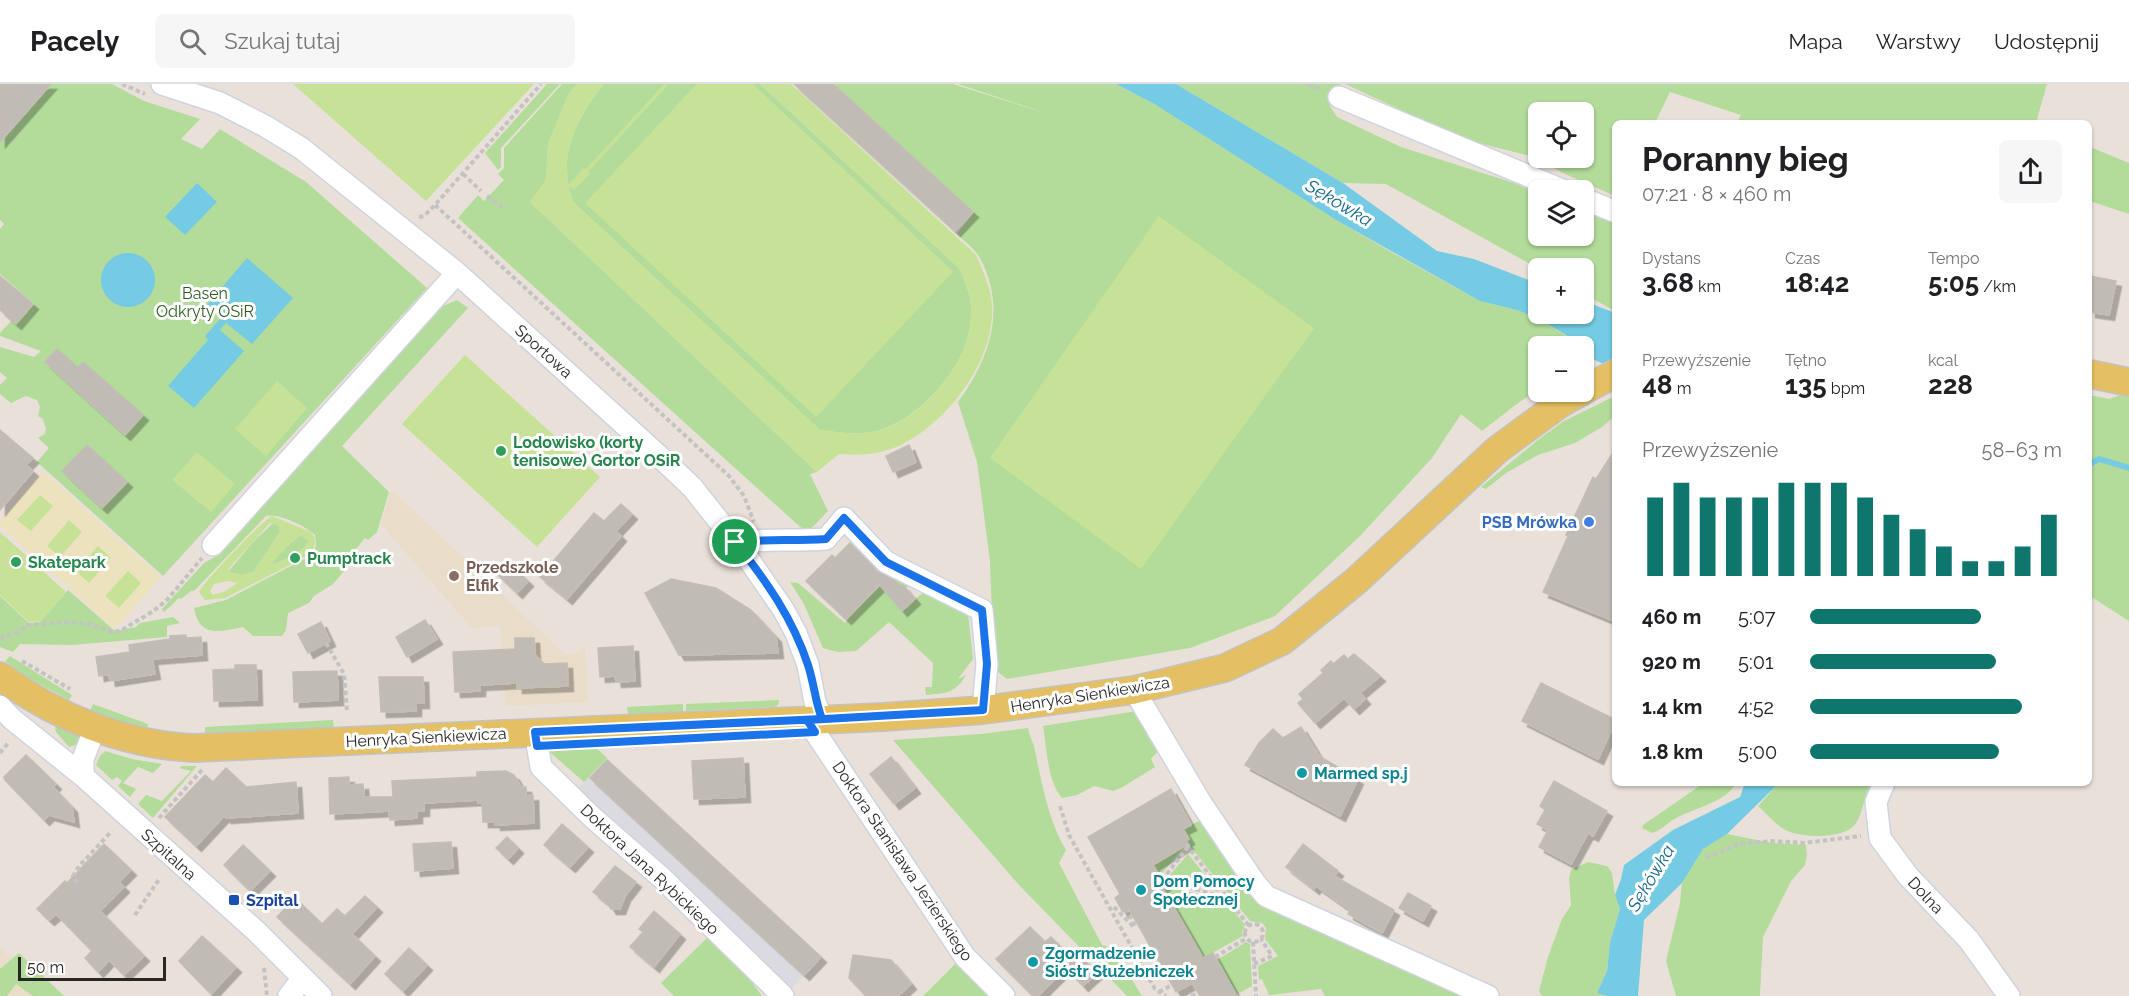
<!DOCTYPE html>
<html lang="pl">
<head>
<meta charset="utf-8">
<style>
  :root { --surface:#fff; --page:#f6f6f6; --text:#202124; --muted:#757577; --line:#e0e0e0; --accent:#0f766e }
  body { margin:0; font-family:Raleway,sans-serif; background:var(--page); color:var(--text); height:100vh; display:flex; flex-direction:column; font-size:22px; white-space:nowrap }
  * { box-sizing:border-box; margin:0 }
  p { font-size:20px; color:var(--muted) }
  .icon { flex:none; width:33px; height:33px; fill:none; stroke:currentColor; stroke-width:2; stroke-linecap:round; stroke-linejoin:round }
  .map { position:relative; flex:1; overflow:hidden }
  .drawer { position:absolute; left:1612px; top:36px; width:480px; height:666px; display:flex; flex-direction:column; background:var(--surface); border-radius:9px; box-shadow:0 2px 4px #0004 }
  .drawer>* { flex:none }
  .controls { position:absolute; left:1528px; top:18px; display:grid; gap:12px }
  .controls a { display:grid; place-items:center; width:66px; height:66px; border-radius:9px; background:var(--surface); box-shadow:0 2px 4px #0004; font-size:30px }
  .scale { position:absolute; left:18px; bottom:15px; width:148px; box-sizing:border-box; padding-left:6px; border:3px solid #272727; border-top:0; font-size:16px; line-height:21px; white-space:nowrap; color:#272727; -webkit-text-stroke:4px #fff; paint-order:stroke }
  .pin { position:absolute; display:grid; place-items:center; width:51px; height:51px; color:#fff; margin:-26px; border:3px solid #fff; border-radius:50%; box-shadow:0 2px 6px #0007 }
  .round { display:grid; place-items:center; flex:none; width:63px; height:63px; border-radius:9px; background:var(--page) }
  .overview { display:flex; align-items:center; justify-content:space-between; height:102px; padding:0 30px }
  h1 { font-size:33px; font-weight:700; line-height:45px }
  .figures { display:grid; grid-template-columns:repeat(3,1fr); gap:9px; height:102px; padding:6px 30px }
  .figures div { display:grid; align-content:center }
  .figures b { font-size:26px; font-weight:700 }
  .figures small { font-size:16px; font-weight:400 }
  .figures p { font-size:16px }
  .chart { height:168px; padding:12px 30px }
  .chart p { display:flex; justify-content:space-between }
  .chart svg { width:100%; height:108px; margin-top:6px; stroke:var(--accent); stroke-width:6 }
  ul { padding:0 30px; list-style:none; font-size:20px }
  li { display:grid; grid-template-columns:96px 72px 1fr; align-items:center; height:45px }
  li i { height:15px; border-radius:8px; background:var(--accent) }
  header { display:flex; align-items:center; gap:36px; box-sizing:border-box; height:84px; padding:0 30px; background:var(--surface); border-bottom:2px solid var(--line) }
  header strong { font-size:28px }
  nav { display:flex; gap:33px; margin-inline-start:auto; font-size:21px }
  .search { width:420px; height:54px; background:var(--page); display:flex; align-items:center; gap:15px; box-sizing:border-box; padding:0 21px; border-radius:9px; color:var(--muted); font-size:22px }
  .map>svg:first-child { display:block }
  .industrial { fill:#dcdae1 }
  .education { fill:#e9ddca }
  .green { fill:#b3db9a; fill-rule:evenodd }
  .sand { fill:#ece3be }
  .pitch { fill:#c6e296; fill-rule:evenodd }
  .water { fill:#74cbe3 }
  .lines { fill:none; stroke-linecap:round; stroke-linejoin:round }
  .stream { stroke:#74cbe3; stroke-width:6 }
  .building { fill:#c1bbb6; stroke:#c3bdb4; stroke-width:1.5; filter:url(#shadow) }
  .minor-casing { stroke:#cfd3df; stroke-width:24 }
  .major-casing { stroke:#c3c3c3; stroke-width:30 }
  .path { stroke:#c3c3c3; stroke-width:4; stroke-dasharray:4.5 3; stroke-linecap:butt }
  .minor { stroke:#fff; stroke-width:21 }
  .major { stroke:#e4bf63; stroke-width:27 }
  .route-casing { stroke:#fff; stroke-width:12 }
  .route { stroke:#1a73e8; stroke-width:8 }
  .leisure-dot { fill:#2e9e5b; stroke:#fff; stroke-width:2 }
  .shop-dot { fill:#3f7fe0; stroke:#fff; stroke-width:2 }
  .education-dot { fill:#8d6e63; stroke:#fff; stroke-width:2 }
  .culture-dot { fill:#0f9aa8; stroke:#fff; stroke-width:2 }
  .transit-dot { fill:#1a4fb4; stroke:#fff; stroke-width:2 }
  .labels { text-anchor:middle; stroke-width:6; stroke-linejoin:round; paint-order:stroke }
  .park-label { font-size:16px; fill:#2e5c1f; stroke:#fff }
  .street-label { font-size:16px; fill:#272727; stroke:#fff }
  .leisure-label { font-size:16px; font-weight:bold; fill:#27864d; stroke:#fff; text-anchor:start }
  .shop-label { font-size:16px; font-weight:bold; fill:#366cbe; stroke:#fff; text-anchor:end }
  .education-label { font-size:16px; font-weight:bold; fill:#785e54; stroke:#fff; text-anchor:start }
  .culture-label { font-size:16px; font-weight:bold; fill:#0d838f; stroke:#fff; text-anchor:start }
  .transit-label { font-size:16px; font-weight:bold; fill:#164399; stroke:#fff; text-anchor:start }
  .water-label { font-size:18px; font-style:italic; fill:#18698a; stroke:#fff }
</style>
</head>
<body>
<header>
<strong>Pacely</strong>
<div class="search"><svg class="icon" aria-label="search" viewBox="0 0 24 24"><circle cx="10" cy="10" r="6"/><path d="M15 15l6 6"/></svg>Szukaj tutaj</div>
<nav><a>Mapa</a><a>Warstwy</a><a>Udostępnij</a></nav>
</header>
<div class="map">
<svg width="2129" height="912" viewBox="0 0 2129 912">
  <defs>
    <filter id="shadow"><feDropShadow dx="5.5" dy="5.5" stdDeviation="0" flood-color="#0004"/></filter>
  </defs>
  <rect width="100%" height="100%" fill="#e9e1d9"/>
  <!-- industrial -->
  <path class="industrial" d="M607,674l215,199 -32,33 -214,-200z"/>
  <!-- education -->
  <path class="education" d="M391,405l175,166 11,-2 8,-7 3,56 -82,4 -6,-80 -28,2 -91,-103z
    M0,863l12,12 7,-6 45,43h-64z"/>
  <!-- green -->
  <path class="green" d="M52,0h60l32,17 56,18 -19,20 21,10 18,-20 86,53 121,106 -264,288 -126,-114 12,-14 -11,-10 7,-4 1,-5 -3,-10 -5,-3 2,-9 -3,-7 -11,-4 -15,7 -11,-9v-9l7,-7 -7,-6v-25l34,10 7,-6 -41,-15v-3l11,-12 5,3 18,-20 -34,-30v-45l4,-5 -4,-4v-77z
    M547,0h13l-59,64v19l-3,3 -13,-17z
    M562,0h15l-9,11 -20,49 -2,36 -16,22 287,270 -7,2 18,37 -21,22 -349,-315 20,-23 6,6 20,-21 -6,-6 6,-6v-20z
    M604,0h93l-111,119 367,69 -201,-188h8l199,184c6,14 13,28 12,44 0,13 -3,28 -9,41 -14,32 -55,74 -91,79 -17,3 -35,0 -51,-2l-247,-228c-16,-46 2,-82 31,-118z
    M834,0h119l95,30 -90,-30h158l40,21 180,115 57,33 87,48 37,9 24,10 41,26h-43v43l-25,17 -32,25 -21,-17 -29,44 -71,77 -86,81 -85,32 -183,31 -13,-10 -4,-108 -13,-99 -19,-60c32,-44 49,-93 22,-144 -5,-9 -16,-17 -23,-24l17,-22z
    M1176,0h165l-11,22 7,11 64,30 113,36 25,10v43h45v-25l28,11 4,5 -1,84 -31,-17v-26l-45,1 -153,-85 -43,-1z
    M1345,0h702l-11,39h-299l4,-8 -71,-23 -15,31h-39l-1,73 -52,-23 -29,-16 -71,-18zM1539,28h45v46h-45z
    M2090,63l39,16v51l-39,-13z
    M457,216l11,8 -126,138 47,46 -12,40 -9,8 -3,-2 -10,12 4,4 -26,30 -19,12 -5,7 -21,10 -2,17 -4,6h-29l-10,-9c-23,5 -44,11 -49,-19l32,-8 86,-45 4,-10 -1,-10c-10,-9 -36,-22 -49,-19l-72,75h-3l-10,8 -2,-1 -15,14 -2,-3 42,-46 11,-6 51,-58 30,-30 27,-39 104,-117z
    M2129,308v229l-39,-25v-201l19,4z
    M1615,312v20l-13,11 -27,16 -37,12 -32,18 -20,16 -5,-2 58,-48 25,-18z
    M273,439l6,3 1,6 -27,40 -11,3 -14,-3 25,-30z
    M301,451l8,6c-3,9 -30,23 -38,23l17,-19z
    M885,487l30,10 -9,7 -3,-3 -13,11 11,14 26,-20 41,23 5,46 -15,20 8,-4c-11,19 -21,18 -40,20l-1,-8h7l1,-24 -44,-41 -33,29 -18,1 -15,-4 -19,-44 -14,-22 8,1 47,40 27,-30 -4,-4z
    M68,506l47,41 21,-4 4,-4 33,-6 7,6 -13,3v11l-95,8 -52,-1 -7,8 -13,-5v-51l29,27 11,-1z
    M10,572l62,39 -3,5 -44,-24 -20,-15z
    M779,616l-1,5 -4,2 -88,4v-7z
    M93,620l55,20 -1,4 -20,-4 -37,-13z
    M683,620v8l-55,2 -1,-7z
    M1137,627l24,37 -10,11 4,8 -34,21 -8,3 -19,-5 -17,9 -15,3c-15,-17 -15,-50 -19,-72z
    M333,636l1,9 -129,5v-7z
    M59,641l18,7 2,4 -3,9 -7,2 -13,-15 -1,-5z
    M1028,644c1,7 4,12 6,18 7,33 14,75 32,104l-7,13 43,82 10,3 30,48h-15l-107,-110 -127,-146 88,-6z
    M593,661l14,13 -23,24 -39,-34z
    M105,667l27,8 30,5 -9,9 -15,-6 -15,16 13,6 -6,8 -12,-11 4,-5 -5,-4 -5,3 -16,-15 4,-9z
    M182,682h15l-44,52 -15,-14 8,-9 16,6 29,-30 -12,-3z
    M1172,690l84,124 211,98h-142l-4,-7 -52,6 -7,-16 -3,1 -1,-14 20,-10 -13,-17 1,-11 -4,-5 -12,-2 -64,-80 3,-2 -6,-10 16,-8z
    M1704,699h32c-11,20 -42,25 -60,35 -9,5 -14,12 -24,15l-10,-5 1,-3z
    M1779,699h91c-5,12 -7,29 -14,40 -11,17 -58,16 -74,5 -9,-6 -16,-15 -24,-22z
    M1727,750l45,9 34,2 1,10 -2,10 -14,16 -28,56 -3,59h-84l-10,-35 14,-58 2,-20 21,-34z
    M1182,764h1l-23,28 -9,-10z
    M1188,770l31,38 -51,-15z
    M1588,778l19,4 5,7 3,22 5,14 -10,33 -3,29 -10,22 10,3h-65l-3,-5 9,-34 14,-38 9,-14 -2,-27 2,-8z
    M1165,801l62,17 18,23 -3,7 1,4 -40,22 -41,-71z
    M708,853l42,43 12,16h-88l-13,-13z
    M1246,858l4,2 2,42 -16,9 -19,-35z
    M19,869l45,43h-31l-17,-12 -9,12h-7v-27z
    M960,875l34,37h-71z"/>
  <!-- sand -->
  <path class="sand" d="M43,388l118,105 -46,52 -115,-103v-5z"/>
  <!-- pitch -->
  <path class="pitch" d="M293,0h241l-108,117z
    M577,0h27c-29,35 -47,72 -31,118l247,228c16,2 34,5 51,2 36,-4 77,-47 91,-79 6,-13 9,-28 9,-41 1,-16 -6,-31 -12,-44l-199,-184h31l185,171c7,17 16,34 16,53 3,59 -59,135 -116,145 -12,2 -26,2 -37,1l-22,18 -287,-270 16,-22 2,-36 20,-49z
    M664,0h5l-81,88 2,2 -16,16 -6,-5 16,-17 2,1z
    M697,0h55l201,188 -137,145 -231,-214z
    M1159,132l155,112 -173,241 -151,-111z
    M465,271l135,122 -63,70 -135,-123z
    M277,297l30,27 -41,48 -31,-27z
    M197,368l38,32 -24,28 -39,-32z
    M40,411l13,11 -22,25 -14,-11z
    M272,432l39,16c6,7 4,14 0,22l-86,44 -20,2 -6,-8c4,-10 66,-74 73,-76zM273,439l6,3 1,6 -27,40 -11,3 -14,-3 2,-5 39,-43zM301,451l8,6c-3,9 -29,23 -38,23l17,-19zM227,497l10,2 -11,8 -13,4 -3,-4 4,-7z
    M69,436l13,12 -22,25 -13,-11z
    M0,448l66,60 -25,29 -12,1 -29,-27z
    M98,462l13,12 -22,25 -13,-12z
    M128,487l13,12 -22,25 -14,-12z"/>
  <!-- water -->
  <path class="water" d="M1116,0h60l167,99 94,68 37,8 65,25v30h45v-13l31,12v56l-25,-11 -6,-12 -43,-26 -24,-10 -37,-9 -144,-81 -180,-115z
    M197,99l20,19 -32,33 -20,-18z
    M101 196a27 27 0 1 1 54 0a27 27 0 1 1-54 0Z
    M247,174l46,40 -41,46 -26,-21 -6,7 24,21 -50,57 -26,-22 40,-46 -3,-4 16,-18 -14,-13z
    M1745,699h34l-52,51 -24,15 -21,34 -38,37 -6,76h-31l-10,-3 10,-22 3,-29 10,-33 -5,-14 6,-16 3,-14 49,-35 67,-33z"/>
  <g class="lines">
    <!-- stream -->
    <path class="stream" d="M2090,380l9,-5 30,9"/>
  </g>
  <!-- building -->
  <path class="building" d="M0,0h51l-51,58z
    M794,0h39l140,128 -18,19z
    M0,192l33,28 -17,20 -16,-14z
    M2090,192l26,5 -7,34 -19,-3z
    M57,265l21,19 5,-6 60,53 -18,20 -80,-73z
    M0,346l33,28 -7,7 7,6 -33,39z
    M87,361l40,37 -25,26 -40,-37z
    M909,361l7,17 -23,10 -7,-16z
    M1616,364v174l-73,-30 25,-56 -2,-1 27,-58 3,2z
    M621,420l11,10 -16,17 5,5 -54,63 -27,-22 54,-64 10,8z
    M850,459l27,28 17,9 7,7 2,-2 12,14 -13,12 -22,-26 -34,34 -40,-38 26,-26 3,3z
    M509,479l19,18 -11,12 -19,-18z
    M671,495l45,9 35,22 25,27 2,16 -99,2 -34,-62z
    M425,536l12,19 -30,18 -11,-20z
    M321,538l9,19 -22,12 -10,-19z
    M186,551v3l15,-1 1,18 -50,4 3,15 -45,7 -1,-7 -10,2 -3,-19 34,-5 -1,-7 41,-6v-3z
    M515,554h19l1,17 9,9 23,-1 1,23 -51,2v-5l-37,2v6l-25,1 -2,-40 62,-3z
    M633,562l2,35 -19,1 -1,-6 -15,1 -2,-29z
    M1354,570l26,22 -20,17 5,6 -11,10 -10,-11 -29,25 -17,-20 5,-4 -4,-5 24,-21 -2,-3 10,-9 2,3 11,-9 4,4z
    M235,581h21l1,35 -43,1 -1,-31 22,-1z
    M337,587l1,29 -44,2 -1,-30z
    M379,593h44l1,26h-8v8l-35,1z
    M1541,599l75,37 -18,39 -76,-38z
    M1301,643l18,29 39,23 -18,37 -95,-51 14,-22 14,-14 10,9z
    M26,671l30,29 -3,3 19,20 2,15 -25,-7 -5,5 -39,-40 -1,-3z
    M891,673l24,31 -21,16 -24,-30z
    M743,674l2,39 -51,2 -2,-38z
    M607,676l214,197 -17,18 -214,-197z
    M226,684l20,19 50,-5 2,31 -72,5 -2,-2 -28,30 -31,-29 40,-42 8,7z
    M506,687l8,4 7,12h5v9l7,-1 1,28 -39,2v-3h-12l-1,-19h-4v-3l-54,3v8h-7v7l-27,2 -1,-9 -59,3 -1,-36 20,-1v8l14,-1 1,13h29l-1,-16 85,-4v-5z
    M1554,697l53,30 -14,25 -5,-3 -17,31 -32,-17 9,-17 -11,-6 8,-14 -5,-4z
    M1171,705l20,36 -8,4 6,10 -3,2 2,3 -35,21 12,20 -3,2 41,71 10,-5 24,43h-37l-8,-13 -16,9 -47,-83 -6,3 -8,-14 5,-4 -32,-57z
    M562,740l26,23 -18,20 -26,-22z
    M507,753l11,11 -10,11 -12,-11z
    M451,758l2,26 -38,3 -2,-27z
    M104,760l27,26 -12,12 5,5 -24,24 44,45 -20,19 -15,-15 -11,12 -13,-14 7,-7 -36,-37 -7,6 -12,-11 28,-28 2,2z
    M1303,760l35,27 -4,5 60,34 -12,23 -34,-19 2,-4 -34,-24 -2,3 -28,-22z
    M243,761l27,26 -20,20 -26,-26z
    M615,782l21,16 -11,14 -5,13h-9l-3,-5 -15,-12z
    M1408,809l23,13 -8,15 -24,-13z
    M365,812l12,11 -25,27 23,22 -25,28 -73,-67 18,-19 27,26 15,-15 8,7z
    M654,827l26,23 -26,33 -24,-20 13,-15 -4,-3z
    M1030,843l15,15 6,-5 23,23 5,-5 18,18 -14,13 -17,-18 -28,28h-5l-37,-37z
    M202,852l34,31 -25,27 -32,-33z
    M409,864l18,17 -24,26 -18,-17z
    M853,871l38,5 20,24 -13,12h-32l-17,-18z"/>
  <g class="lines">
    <!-- minor casing -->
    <g class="minor-casing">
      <path id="minor" d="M162,0l58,19 45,23 36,22 156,125 202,183 33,31 53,67 38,55 13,24 12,32 7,37 7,17
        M1339,13l223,93
        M1584,115l32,13
        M735,458c30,-3 60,-1 91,-3l18,-21 42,44 96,48 5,54 -4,46
        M213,461l244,-272
        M1134,606l67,113 54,80 11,13 222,100
        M0,622l12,13 71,57 173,155 65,65
        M807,636l158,237 39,39
        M535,648l6,35 51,50 70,61 121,118
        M83,692v-17l12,-31
        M1884,699l-8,19 4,36 28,38 61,64 40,56
        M289,912l14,-18"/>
    </g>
    <!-- major casing -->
    <g class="major-casing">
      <path id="major" d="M2090,290l39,8
        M1584,306l32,-17
        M0,592c56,41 124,69 194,72l690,-31 99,-7 151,-20 91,-22 57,-27 74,-60 141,-131 64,-47 20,-11"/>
    </g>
    <!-- path -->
    <path class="path" d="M122,0l23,10
      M1308,0l14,6
      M463,90l18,17
      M487,112l18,13
      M435,121l294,271 15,20 10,26
      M419,133l5,-1 11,-11 106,-121
      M0,554l18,-6 10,-7 38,-3 24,2 22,8 8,-1 32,-19 15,-12 35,-42
      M326,559l18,31 3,37
      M22,577l48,28
      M0,669l9,-11
      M1060,722l9,29 86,154 11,7
      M159,734l43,-48
      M1188,760v3l61,79
      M1188,763l-25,32 65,20
      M1706,774l32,-14 34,-3 32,2 57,-7
      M77,799l-4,-7 6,-10 33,-35
      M1114,823l20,20 1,-1 -7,-16
      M135,831l25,-37
      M1245 849a9 9 0 1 1 18 0a9 9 0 1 1-18 0Z
      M1253,858l3,54
      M1215,873l32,-19
      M1254,880l18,-8 -11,-17
      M264,884l3,28
      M1159,908l13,-7
      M1191,912l7,-3"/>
    <!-- minor -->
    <use href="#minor" class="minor"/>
    <!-- major -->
    <use href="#major" class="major"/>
  </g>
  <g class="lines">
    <!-- route casing -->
    <g class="route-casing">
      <path id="route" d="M735,458c31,38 58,77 73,123 6,18 7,36 14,54l-287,13 2,14 278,-14 -8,-12 176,-10 4,-46 -5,-54 -96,-48 -42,-44 -18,21c-31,2 -61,0 -91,3"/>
    </g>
    <!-- route -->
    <use href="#route" class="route"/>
  </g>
  <!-- markers -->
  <g class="leisure-dot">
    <circle cx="501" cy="367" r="6"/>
    <circle cx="295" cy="474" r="6"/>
    <circle cx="16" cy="478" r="6"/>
  </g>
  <circle class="shop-dot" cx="1589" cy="438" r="6"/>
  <circle class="education-dot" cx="454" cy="492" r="6"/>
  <g class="culture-dot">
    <circle cx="1302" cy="689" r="6"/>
    <circle cx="1141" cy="806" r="6"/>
    <circle cx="1033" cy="878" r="6"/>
  </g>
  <rect class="transit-dot" x="228" y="810" width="12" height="12" rx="3"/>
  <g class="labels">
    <!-- park labels -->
    <g class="park-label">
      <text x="205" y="215">Basen<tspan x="205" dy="18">Odkryty OSiR</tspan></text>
    </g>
    <!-- street labels -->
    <g class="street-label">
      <text transform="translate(544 267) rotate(42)" y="6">Sportowa</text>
      <text transform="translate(1090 610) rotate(-9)" y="6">Henryka Sienkiewicza</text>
      <text transform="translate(426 653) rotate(-3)" y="6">Henryka Sienkiewicza</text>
      <text transform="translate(169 770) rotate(42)" y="6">Szpitalna</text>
      <text transform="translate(903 777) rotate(56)" y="6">Doktora Stanisława Jezierskiego</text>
      <text transform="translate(650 785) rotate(43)" y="6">Doktora Jana Rybickiego</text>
      <text transform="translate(1926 811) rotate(47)" y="6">Dolna</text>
    </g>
    <!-- leisure labels -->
    <g class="leisure-label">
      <text x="513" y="364">Lodowisko (korty<tspan x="513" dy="18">tenisowe) Gortor OSiR</tspan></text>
      <text x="307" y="480">Pumptrack</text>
      <text x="28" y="484">Skatepark</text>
    </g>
    <!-- shop labels -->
    <g class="shop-label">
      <text x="1577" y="444">PSB Mrówka</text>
    </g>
    <!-- education labels -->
    <g class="education-label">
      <text x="466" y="489">Przedszkole<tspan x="466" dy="18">Elfik</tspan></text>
    </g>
    <!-- culture labels -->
    <g class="culture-label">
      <text x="1314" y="695">Marmed sp.j</text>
      <text x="1153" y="803">Dom Pomocy<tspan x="1153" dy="18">Społecznej</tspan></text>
      <text x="1045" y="875">Zgormadzenie<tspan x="1045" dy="18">Sióstr Służebniczek</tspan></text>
    </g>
    <!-- transit labels -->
    <g class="transit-label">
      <text x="246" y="822">Szpital</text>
    </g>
    <!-- water labels -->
    <g class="water-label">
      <text transform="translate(1339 119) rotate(31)" y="6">Sękówka</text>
      <text transform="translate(1651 794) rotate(-59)" y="6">Sękówka</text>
    </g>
  </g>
</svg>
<div class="controls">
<a><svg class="icon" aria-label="locate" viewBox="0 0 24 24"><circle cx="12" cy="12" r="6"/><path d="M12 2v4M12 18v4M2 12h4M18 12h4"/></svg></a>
<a><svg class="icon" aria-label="layers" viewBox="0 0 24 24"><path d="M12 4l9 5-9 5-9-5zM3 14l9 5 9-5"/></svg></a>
<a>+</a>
<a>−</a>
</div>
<div class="scale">50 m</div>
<div class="pin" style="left:735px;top:458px;background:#1e9e55"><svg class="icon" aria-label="arrive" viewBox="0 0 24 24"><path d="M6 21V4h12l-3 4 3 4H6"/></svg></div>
<section class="drawer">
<div class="overview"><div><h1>Poranny bieg</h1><p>07:21 · 8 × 460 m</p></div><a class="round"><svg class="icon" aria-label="share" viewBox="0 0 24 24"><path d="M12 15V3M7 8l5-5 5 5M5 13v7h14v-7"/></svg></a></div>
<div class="figures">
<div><p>Dystans</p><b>3.68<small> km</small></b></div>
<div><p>Czas</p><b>18:42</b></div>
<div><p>Tempo</p><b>5:05<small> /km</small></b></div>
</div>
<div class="figures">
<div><p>Przewyższenie</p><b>48<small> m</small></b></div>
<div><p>Tętno</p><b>135<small> bpm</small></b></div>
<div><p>kcal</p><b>228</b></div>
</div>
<div class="chart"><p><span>Przewyższenie</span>58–63 m</p>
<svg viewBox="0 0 160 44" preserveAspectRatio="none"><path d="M5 44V12M15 44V6M25 44V12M35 44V12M45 44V12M55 44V6M65 44V6M75 44V6M85 44V12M95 44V19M105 44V25M115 44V32M125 44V38M135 44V38M145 44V32M155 44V19"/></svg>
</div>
<ul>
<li><b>460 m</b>5:07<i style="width:68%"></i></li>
<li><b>920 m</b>5:01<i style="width:74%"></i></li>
<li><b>1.4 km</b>4:52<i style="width:84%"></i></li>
<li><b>1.8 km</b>5:00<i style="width:75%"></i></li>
</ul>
</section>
</div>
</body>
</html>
